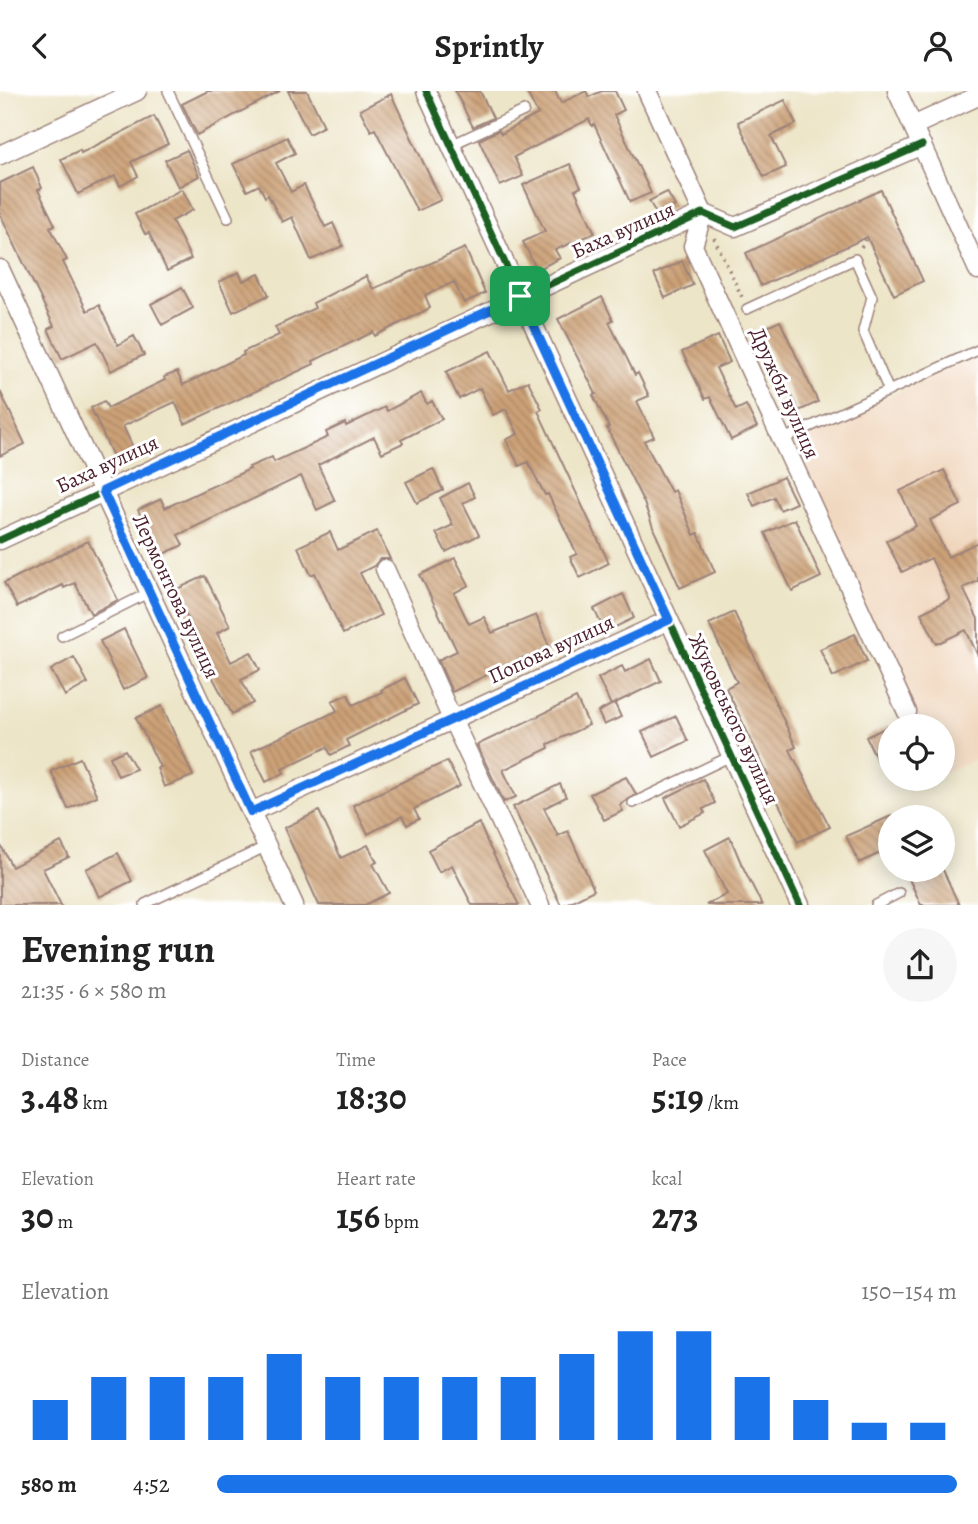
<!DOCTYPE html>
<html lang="en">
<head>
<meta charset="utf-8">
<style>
  :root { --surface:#fff; --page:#f6f6f6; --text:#222; --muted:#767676; --accent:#1a73e8 }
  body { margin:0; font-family:Alegreya,serif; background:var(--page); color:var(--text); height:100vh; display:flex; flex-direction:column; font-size:26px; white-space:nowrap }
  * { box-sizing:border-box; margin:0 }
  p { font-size:23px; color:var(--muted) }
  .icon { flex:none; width:38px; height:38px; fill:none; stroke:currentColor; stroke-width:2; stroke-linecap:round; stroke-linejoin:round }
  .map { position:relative; height:814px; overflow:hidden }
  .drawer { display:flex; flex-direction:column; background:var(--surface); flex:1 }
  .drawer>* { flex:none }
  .controls { position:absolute; left:878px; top:623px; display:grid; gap:14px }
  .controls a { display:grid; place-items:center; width:77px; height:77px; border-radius:50%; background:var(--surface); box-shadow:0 4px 18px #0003; font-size:35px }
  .pin { position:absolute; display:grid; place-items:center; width:60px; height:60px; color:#fff; margin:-30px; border-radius:14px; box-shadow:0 4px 10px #0006 }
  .round { display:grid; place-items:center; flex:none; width:74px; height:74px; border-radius:37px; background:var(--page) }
  .headline { display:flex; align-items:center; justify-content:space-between; height:119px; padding:0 21px }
  h1 { font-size:38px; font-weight:700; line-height:52px }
  .figures { display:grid; grid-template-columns:repeat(3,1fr); gap:10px; height:119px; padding:7px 21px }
  .figures div { display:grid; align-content:center }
  .figures b { font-size:35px; font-weight:700 }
  .figures small { font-size:19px; font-weight:400 }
  .figures p { font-size:19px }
  .chart { height:196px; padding:14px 21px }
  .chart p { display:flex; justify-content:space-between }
  .chart svg { width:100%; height:126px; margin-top:7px; stroke:var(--accent); stroke-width:6 }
  ul { padding:0 21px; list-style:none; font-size:23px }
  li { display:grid; grid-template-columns:112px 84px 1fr; align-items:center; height:52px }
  li i { height:18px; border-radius:9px; background:var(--accent) }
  header { display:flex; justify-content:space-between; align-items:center; height:91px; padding:0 21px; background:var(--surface); font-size:32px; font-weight:700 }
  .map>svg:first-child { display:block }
  .built { fill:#f0d6bc }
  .building { fill:url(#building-back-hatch) }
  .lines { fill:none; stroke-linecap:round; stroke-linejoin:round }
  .service-casing { stroke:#9c827a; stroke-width:12 }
  .minor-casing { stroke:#9c827a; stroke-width:21 }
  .path { stroke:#9c827a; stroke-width:3.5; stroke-dasharray:2 5; stroke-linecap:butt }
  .service { stroke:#fff; stroke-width:9 }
  .minor { stroke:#fff; stroke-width:18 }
  .cycleway-casing { stroke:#fff; stroke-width:11 }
  .cycleway { stroke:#1b5e20; stroke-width:7 }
  .route-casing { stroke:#fff; stroke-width:14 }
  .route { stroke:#1a73e8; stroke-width:9 }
  .labels { text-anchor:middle; stroke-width:6; stroke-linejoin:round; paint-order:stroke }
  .street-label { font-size:21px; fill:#4a1f2b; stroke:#fff }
</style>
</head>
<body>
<header><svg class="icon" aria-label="back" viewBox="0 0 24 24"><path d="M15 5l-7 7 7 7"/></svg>Sprintly<svg class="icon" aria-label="person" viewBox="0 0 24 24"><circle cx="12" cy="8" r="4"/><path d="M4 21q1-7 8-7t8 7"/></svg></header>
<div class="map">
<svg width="978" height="814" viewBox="0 0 978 814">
  <defs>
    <pattern id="building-back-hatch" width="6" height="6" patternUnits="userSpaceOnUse" patternTransform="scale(1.75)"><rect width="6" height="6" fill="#cca177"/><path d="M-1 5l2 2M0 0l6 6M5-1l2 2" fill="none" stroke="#a88362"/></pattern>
  </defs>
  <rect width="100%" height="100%" fill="#fff"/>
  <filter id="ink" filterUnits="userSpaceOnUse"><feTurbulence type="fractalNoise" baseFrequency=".0143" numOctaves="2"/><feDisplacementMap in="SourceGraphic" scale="14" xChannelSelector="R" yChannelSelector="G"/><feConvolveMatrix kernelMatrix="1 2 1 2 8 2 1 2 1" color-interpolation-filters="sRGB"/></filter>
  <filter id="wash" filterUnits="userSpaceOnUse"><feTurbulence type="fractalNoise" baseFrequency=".00686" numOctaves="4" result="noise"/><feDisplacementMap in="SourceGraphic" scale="28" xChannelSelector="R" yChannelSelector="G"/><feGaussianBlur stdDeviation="1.57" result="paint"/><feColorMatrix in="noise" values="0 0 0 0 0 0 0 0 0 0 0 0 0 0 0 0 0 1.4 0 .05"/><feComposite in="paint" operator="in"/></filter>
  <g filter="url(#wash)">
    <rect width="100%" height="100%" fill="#ede5c8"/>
    <!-- built -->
    <path class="built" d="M972,267l6,12v388l-35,15v-47h-24l-132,-282z"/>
    <g id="blocks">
      <!-- building -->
      <path class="building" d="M208,0h72l-83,44 -15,-31z
        M288,0h19l17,35 -15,8z
        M455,0h25l13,27 -20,9z
        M526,0h29l6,12 25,-12 3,6 13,-6h13l9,19 -10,5 37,78 -21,9 -36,-78 -2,2 -3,-7 -75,38 9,19 -23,10 -21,-46 20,-10 2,4 37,-20z
        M391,3l50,106 -24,11 -42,-82 -4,2 -11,-21z
        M785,9l11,24 -25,12 15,31 -22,10 -26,-55z
        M154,25l14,28 -37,18 7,14 -18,10 -5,-10 -37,18 -17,-35 19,-9 1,3z
        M287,46l8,16 -19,10 15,29 13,-7 21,42 8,-4 10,23 -32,14 -19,-43 -10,5 -14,-27 -3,2 -6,-12 -12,6 -14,-27z
        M187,59l12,26 -21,11 -13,-27z
        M570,73l11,23 -6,3 20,43 -40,17 5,8 -23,12 -14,-28 22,-11 -22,-46z
        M33,76l9,21 -4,2 17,35 -5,2 17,33 -4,2 24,49 12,-6 19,40 16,-9 10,19 -33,16 -14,-29 -35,17 -14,-30 6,-3 -54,-112v-31z
        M182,98l11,21 -21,11 19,38 -24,12 -18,-38 -4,1 -10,-20z
        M881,99l42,91 -29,14 -27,-58 -106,49 -15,-33z
        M667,101l8,14 -18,9 -8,-14z
        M465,157l20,45 -21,10 -10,-21 -29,13 5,13 -55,28 -2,-4 -60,29 1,3 -129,60 -10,-22 -52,24 12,26 -20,9 -24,-53 13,-7 4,7 57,-28 -1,-3 13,-5 6,13 61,-30 -1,-3 36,-17 -4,-8 40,-19 -2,-5 53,-27 7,13z
        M682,170l11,24 -28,13 -11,-24z
        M239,181l4,9 16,-7 10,21 -36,17 -14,-30z
        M182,196l11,21 -31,17 -11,-21z
        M602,206l11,23 -4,2 26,53 3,-2 11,23 -12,5 17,36 -10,4 27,51 4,-2 19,45 4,-2 17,39 -35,16 -26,-58 -10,-27 -37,-75 2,-1 -16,-32 3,-1 -38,-75z
        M780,230l38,81 -19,9 -39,-81z
        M718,245l12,26 -14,6 20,42 10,-5 11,22 -26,13 -21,-43 -5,2 -23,-47z
        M490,260l19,39 19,-9 14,28 -4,2 71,152 -29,15 -10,-21 7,-3 -29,-60 -3,1 -17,-33 -9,4 -13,-26 12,-6 -12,-25 -13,6 -13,-27 -21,11 -13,-27z
        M0,300l25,53 -25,12z
        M421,302l6,11 5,-3 10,18 -41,21 2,3 -21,10 -8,-16 -56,28 17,36 -18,9 -16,-34 -123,59 5,10 -24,11 -21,-46 23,-11 4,9 85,-39 -1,-2 23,-10 2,5 54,-25 -2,-5 19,-9 1,3 39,-19 2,4z
        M433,378l10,21 -26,13 -11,-21z
        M944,379l17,35 -31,15 18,37 30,-15v39l-15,7 15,31v37l-12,-26 -29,14 -16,-31 29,-14 -19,-41 -29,14 -16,-31 30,-15 -16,-35z
        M783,386l13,26 -16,7 -6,-13 -20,9 -6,-13z
        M468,392l7,14 -12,6 16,32 -33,17 -10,-19 17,-8 -13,-27z
        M795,428l26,58 -29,14 -27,-58z
        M377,440l13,28h-10l-6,7 -14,7 21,42 -38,19 -28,-61 -4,2 -13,-28 32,-15 8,18z
        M88,450l30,59 -27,14 -16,-31 -11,5 -1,-3 -46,22 -13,-24z
        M455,467l14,27 -15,8 15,31 15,-7 8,16 44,-18 14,33 -25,11 -1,-2 -72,35 -14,-32 19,-9 -37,-76z
        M205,485l25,50 -13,7 14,29 20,-10 9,18 -19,9 12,24 -21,11 -31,-59 3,-1 -29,-64z
        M623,503l11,24 -29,14 -11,-23z
        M734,521l62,135 -6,3 40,77 -32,15 -33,-66 3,-1 -42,-87 11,-6 -28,-58z
        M124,538l24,49 -25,12 -23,-49z
        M855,543l12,27 -34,16 -13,-28z
        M74,566l14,26 -23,13 -14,-26z
        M651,568l10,22 -50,24 4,-1 6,13 -17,8 -6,-13 13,-7 -13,-27 24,-12 3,6z
        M405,587l13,26 -72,36 3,6 -18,9 -4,-8 -45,22 2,4 -18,9 -15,-31 86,-40 -5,-10 16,-7 5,11 29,-13 -1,-2z
        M576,607l13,27 -41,19 1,4 -46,22 13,27 -12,5 -27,-57z
        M162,615l31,70 -29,11 -7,-19 3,-1 -24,-49z
        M676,625l12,25 -34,16 -12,-25z
        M891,634v31l-13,6 -12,-25z
        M125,659l11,19 -18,7 -8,-19z
        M80,667l17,38 -29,13 -17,-38z
        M447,670l13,25 -46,23 5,10 -12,6 -5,-9 -34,18 -15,-29z
        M626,686l10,17 -16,11 3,6 -19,9 -14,-26z
        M703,688l12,24 -12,6 2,4 -26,13 -14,-28z
        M560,693l6,13 -22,11 14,28 10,-5 26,59 -30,15h-3l-48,-98z
        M319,720l22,47 27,-13 9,17 -4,2 16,29 -24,12h-46l-35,-77z
        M891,725v32l-32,15 -13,-27z
        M479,732l10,23 30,59h-47l-20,-40 -13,7 -11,-22z
        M730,746l11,26 21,42h-56l21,-11 -22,-44z
        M61,751l8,15 -26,12 18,36h-61v-61l12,23z
        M118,762l14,28 -33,16 -13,-28z
        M905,779h38l16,35h-38z"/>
    </g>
  </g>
  <g filter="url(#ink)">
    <use href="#blocks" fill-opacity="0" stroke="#9c827a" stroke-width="2"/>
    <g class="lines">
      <!-- service casing -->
      <g class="service-casing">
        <path id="service" d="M168,0l60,127
          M451,54l73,-34
          M747,218l108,-50 17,38 -9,34 26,60
          M781,349l197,-90
          M62,545l88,-44
          M633,712l98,-47
          M145,813l122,-58
          M876,814l23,-12"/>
      </g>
      <!-- minor casing -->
      <g class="minor-casing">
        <path id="minor" d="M426,0l374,814
          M647,0l56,122 -10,33 214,466
          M897,0l81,179
          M913,35l65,-30
          M0,64l137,-64
          M0,178l294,636
          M0,449l703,-327 32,14 187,-82
          M385,478l67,150 88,186
          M251,721l418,-192"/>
      </g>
      <!-- path -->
      <path class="path" d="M714,147l28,59
        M861,156l6,-10"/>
      <!-- service -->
      <use href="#service" class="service"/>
      <!-- minor -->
      <use href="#minor" class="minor"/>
      <!-- cycleway casing -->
      <g class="cycleway-casing">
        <path id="cycleway" d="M426,0l374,814
          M0,449l703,-327 32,14 187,-82"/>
      </g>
      <!-- cycleway -->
      <use href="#cycleway" class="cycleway"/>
    </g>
  </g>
  <g class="lines" filter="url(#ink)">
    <!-- route casing -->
    <g class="route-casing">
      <path id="route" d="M520,205l149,324 -418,192 -148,-321z"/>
    </g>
    <!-- route -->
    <use href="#route" class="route"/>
  </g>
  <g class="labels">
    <!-- street labels -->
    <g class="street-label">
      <text transform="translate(623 139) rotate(-24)" y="7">Баха вулиця</text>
      <text transform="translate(785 302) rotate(66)" y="7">Дружби вулиця</text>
      <text transform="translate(107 373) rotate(-25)" y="7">Баха вулиця</text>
      <text transform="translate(176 505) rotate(65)" y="7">Лермонтова вулиця</text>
      <text transform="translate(551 558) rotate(-25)" y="7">Попова вулиця</text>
      <text transform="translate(734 628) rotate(65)" y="7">Жуковського вулиця</text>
    </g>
  </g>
</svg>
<div class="controls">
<a><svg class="icon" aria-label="locate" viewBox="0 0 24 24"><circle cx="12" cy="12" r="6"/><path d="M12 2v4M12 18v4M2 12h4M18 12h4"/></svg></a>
<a><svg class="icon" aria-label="layers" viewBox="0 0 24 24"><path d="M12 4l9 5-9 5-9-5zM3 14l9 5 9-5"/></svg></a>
</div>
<div class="pin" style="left:520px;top:205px;background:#1e9e55"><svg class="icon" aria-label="arrive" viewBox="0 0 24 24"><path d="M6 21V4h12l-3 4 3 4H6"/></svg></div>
</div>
<section class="drawer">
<div class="headline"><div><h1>Evening run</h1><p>21:35 · 6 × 580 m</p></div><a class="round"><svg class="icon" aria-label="share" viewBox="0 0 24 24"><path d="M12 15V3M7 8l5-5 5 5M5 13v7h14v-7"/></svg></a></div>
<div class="figures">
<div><p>Distance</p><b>3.48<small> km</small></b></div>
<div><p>Time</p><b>18:30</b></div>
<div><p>Pace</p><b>5:19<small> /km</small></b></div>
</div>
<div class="figures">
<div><p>Elevation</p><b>30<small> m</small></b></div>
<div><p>Heart rate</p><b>156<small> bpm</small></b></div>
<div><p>kcal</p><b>273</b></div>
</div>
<div class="chart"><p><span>Elevation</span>150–154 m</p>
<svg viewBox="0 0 160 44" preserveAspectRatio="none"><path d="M5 44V30M15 44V22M25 44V22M35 44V22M45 44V14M55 44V22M65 44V22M75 44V22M85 44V22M95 44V14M105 44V6M115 44V6M125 44V22M135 44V30M145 44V38M155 44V38"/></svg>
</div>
<ul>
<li><b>580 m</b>4:52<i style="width:100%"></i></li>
</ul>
</section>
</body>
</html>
